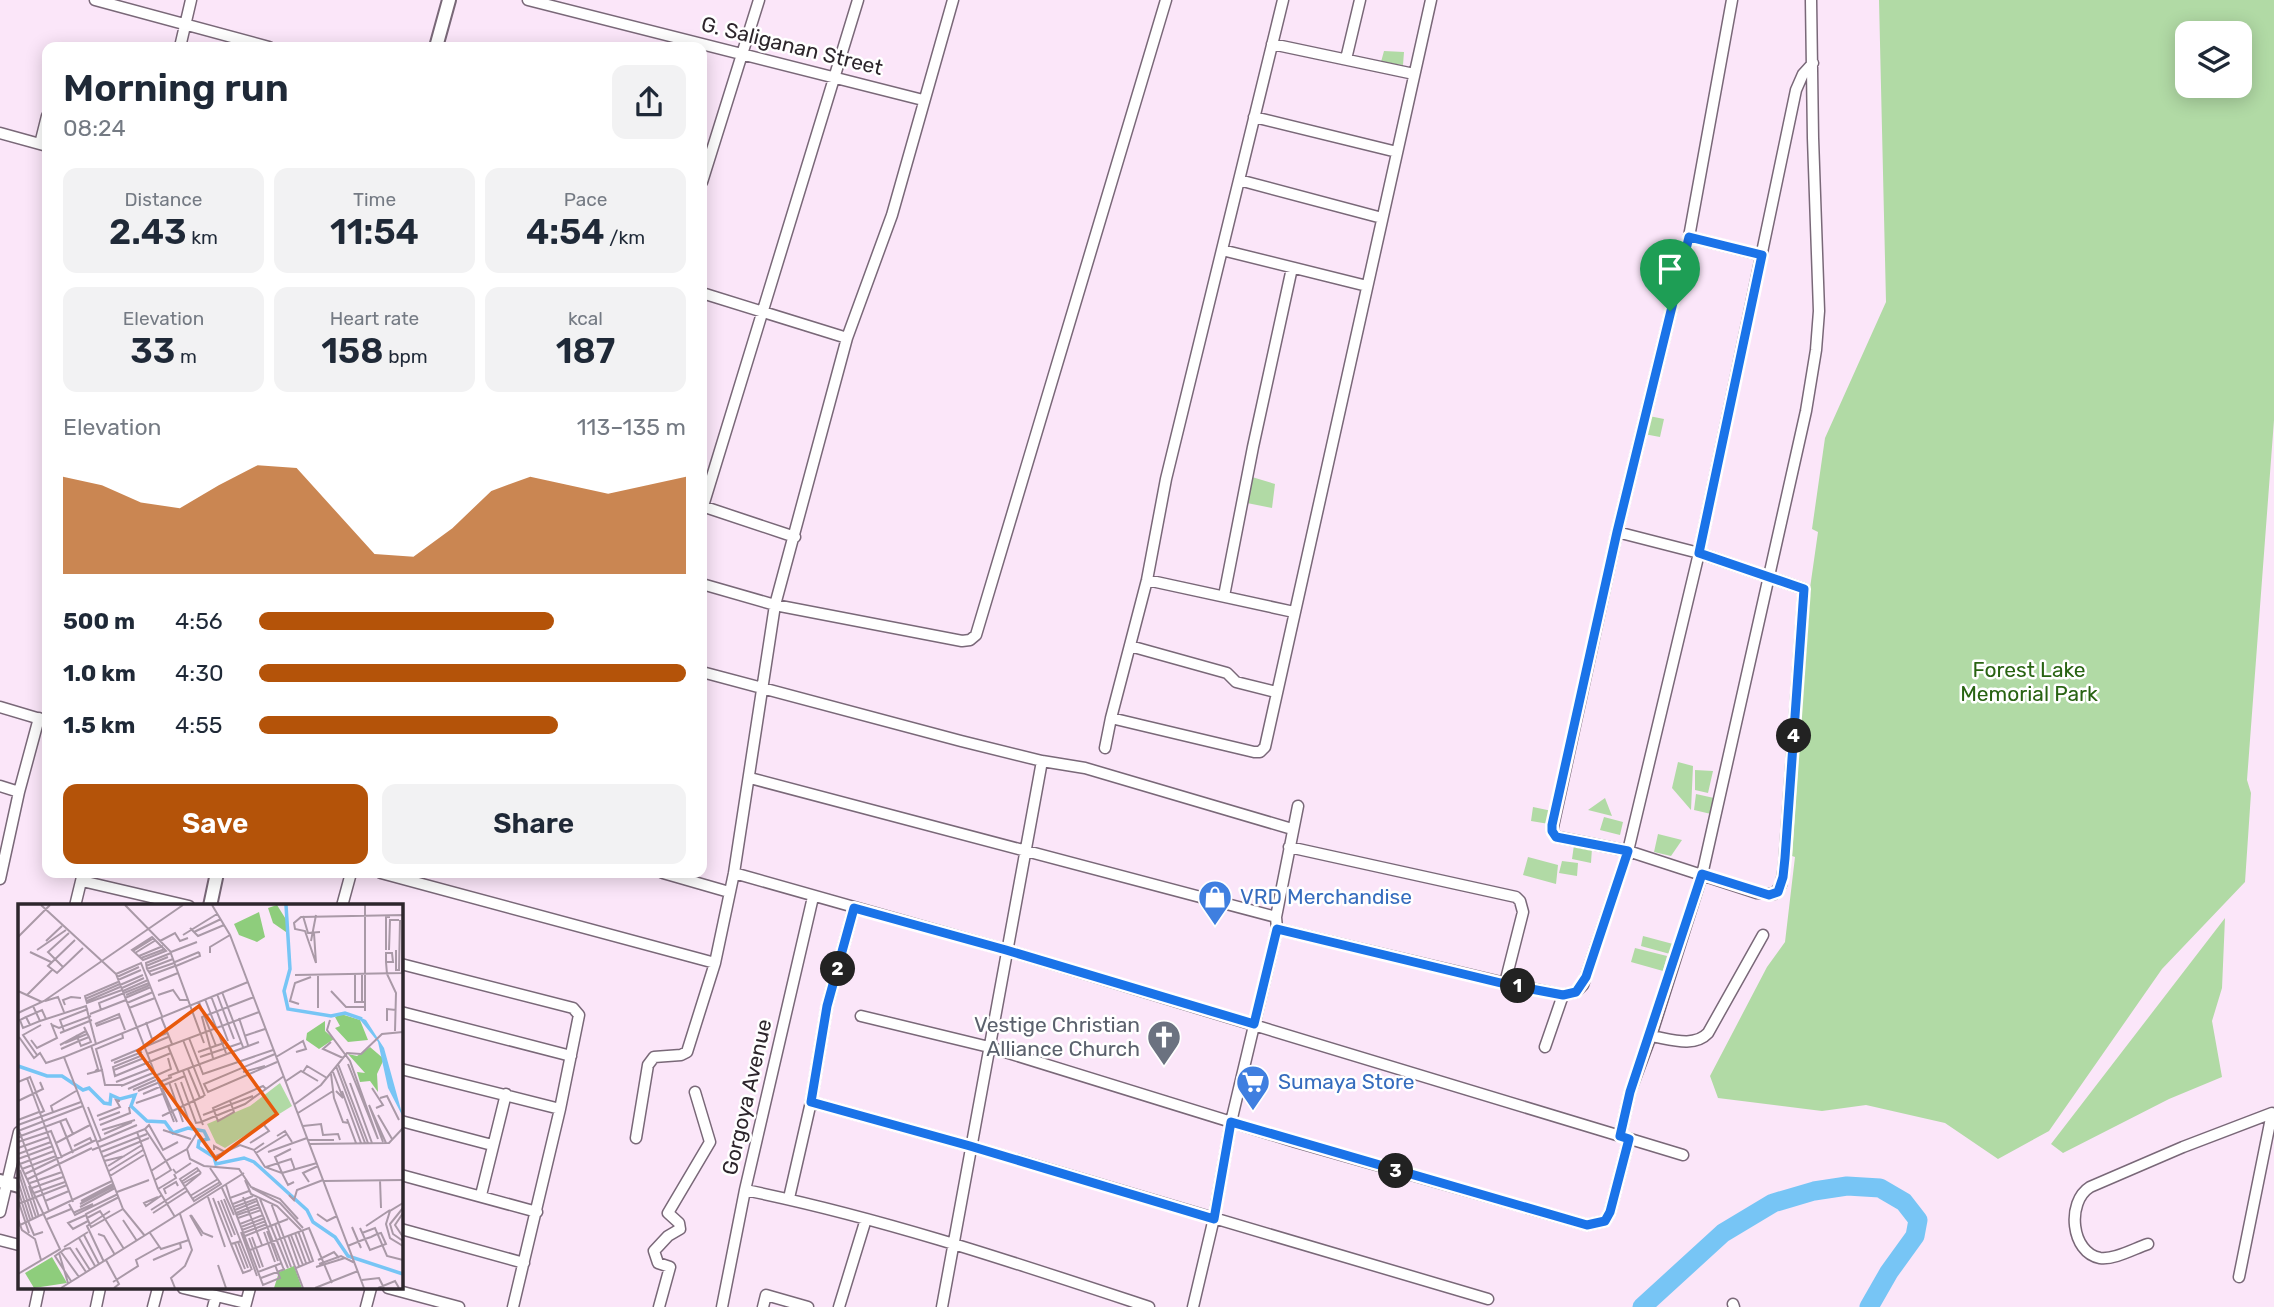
<!DOCTYPE html>
<html lang="en">
<head>
<meta charset="utf-8">
<style>
  :root { --surface:#fff; --page:#f2f2f3; --text:#1f2937; --muted:#747a83; --accent:#b45309 }
  body { margin:0; font-family:Rubik,sans-serif; background:var(--page); color:var(--text); height:100vh; display:flex; flex-direction:column; font-size:26px; white-space:nowrap }
  * { box-sizing:border-box; margin:0 }
  p { font-size:23px; color:var(--muted) }
  .icon { flex:none; width:38px; height:38px; fill:none; stroke:currentColor; stroke-width:2; stroke-linecap:round; stroke-linejoin:round }
  .map { position:relative; flex:1; overflow:hidden }
  .drawer { position:absolute; left:42px; top:42px; width:665px; height:836px; display:flex; flex-direction:column; background:var(--surface); border-radius:14px; box-shadow:0 4px 18px #0003 }
  .drawer>* { flex:none }
  .controls { position:absolute; left:2175px; top:21px; display:grid; gap:14px }
  .controls a { display:grid; place-items:center; width:77px; height:77px; border-radius:14px; background:var(--surface); box-shadow:0 4px 18px #0003; font-size:35px }
  .pin { position:absolute; display:grid; place-items:center; width:60px; height:60px; color:#fff; margin:-72px -30px; border-radius:50% 50% 50% 0; rotate:-45deg; box-shadow:0 0 7px #0007 }
  .pin .icon { rotate:45deg }
  .km { position:absolute; width:35px; height:35px; margin:-18px; border-radius:50%; background:#222; color:#fff; font-size:19px; line-height:35px; text-align:center }
  .round { display:grid; place-items:center; flex:none; width:74px; height:74px; border-radius:14px; background:var(--page) }
  .headline { display:flex; align-items:center; justify-content:space-between; height:119px; padding:0 21px }
  h1 { font-size:38px; font-weight:600; line-height:52px }
  .metrics { display:grid; grid-template-columns:repeat(3,1fr); gap:10px; height:119px; padding:7px 21px }
  .metrics div { display:grid; align-content:center; border-radius:14px; background:var(--page); text-align:center }
  .metrics b { font-size:35px; font-weight:600 }
  .metrics small { font-size:19px; font-weight:400 }
  .metrics p { font-size:19px }
  .chart { height:196px; padding:14px 21px }
  .chart p { display:flex; justify-content:space-between }
  .chart svg { width:100%; height:126px; margin-top:7px; fill:var(--accent); opacity:.7 }
  .button { display:flex; gap:14px; margin-top:auto; padding:14px 21px }
  .button a { flex:1; height:80px; border-radius:14px; background:var(--accent); color:#fff; font-size:28px; font-weight:600; line-height:80px; text-align:center }
  .button a+a { background:var(--page); color:var(--text) }
  ul { padding:0 21px; list-style:none; font-size:23px }
  li { display:grid; grid-template-columns:112px 84px 1fr; align-items:center; height:52px }
  li i { height:18px; border-radius:9px; background:var(--accent) }
  .map>svg:first-child { display:block }
  .green { fill:#b1daa5; fill-rule:evenodd }
  .lines { fill:none; stroke-linecap:round; stroke-linejoin:round }
  .river { stroke:#77c5f5; stroke-width:19 }
  .minor-casing { stroke:#796878; stroke-width:13 }
  .tertiary-casing { stroke:#796878; stroke-width:16 }
  .minor { stroke:#fff; stroke-width:10 }
  .tertiary { stroke:#fff; stroke-width:12 }
  .route-casing { stroke:#fff; stroke-width:14 }
  .route { stroke:#1a73e8; stroke-width:9 }
  .labels { text-anchor:middle; stroke-width:5; stroke-linejoin:round; paint-order:stroke }
  .street-label { font-size:21px; fill:#2d262c; stroke:#fff }
  .park-label { font-size:21px; fill:#286312; stroke:#fff }
  .shop-label { font-size:21px; fill:#366cbe; stroke:#fff; text-anchor:start }
  .worship-label { font-size:21px; fill:#5b616d; stroke:#fff; text-anchor:end }
  .inset-river { fill:none; stroke:#77c5f5; stroke-width:3.5 }
  .inset-road { fill:none; stroke:#a999a7; stroke-width:2 }
  .view { fill:#e8590c; fill-opacity:0.15; stroke:#e8590c; stroke-width:3.5 }
  .inset-edge { fill:none; stroke:#2d262c; stroke-width:3.5 }
</style>
</head>
<body>
<div class="map">
<svg width="2274" height="1307" viewBox="0 0 2274 1307">
  <rect width="100%" height="100%" fill="#fbe6f9"/>
  <!-- green -->
  <path class="green" d="M1879,0h395v420l-27,360 4,13 -6,89 -83,87 -113,162 -51,28 -53,-36 -79,-18 -44,6 -104,-13 -8,-22 57,-109 18,-25 10,-85 -3,-1 18,-268 8,-56 -6,-3 13,-91 61,-136zM2188,33h52v53h-52z
    M1384,51l20,1 -1,13 -22,-3z
    M1649,416l15,3 -4,18 -16,-3z
    M1252,477l23,7 -3,24 -25,-5z
    M1678,762l15,4 -2,44 -19,-22z
    M1695,770l18,1 -5,22 -13,-3z
    M1696,794l18,4 -3,16 -17,-4z
    M1605,798l7,18 -24,-6z
    M1533,807l19,4 -3,13 -18,-3z
    M1604,817l19,5 -3,13 -20,-5z
    M1658,834l24,6 -11,16 -17,-4z
    M1574,845l18,3 -1,15 -19,-4z
    M1528,857l30,8 -2,19 -33,-9z
    M1562,861l16,2 -1,13 -18,-3z
    M2225,918l-3,70 -10,33 10,56 -53,22 -106,54 -12,-9z
    M1643,936l30,8 -3,10 -29,-8z
    M1635,948l32,8 -4,15 -32,-9z"/>
  <g class="lines">
    <!-- river -->
    <path class="river" d="M1642,1307l81,-74 50,-30 41,-12 33,-5 33,2 24,14 14,18 -3,16 -26,36 -20,35"/>
    <!-- minor casing -->
    <g class="minor-casing">
      <path id="minor" d="M95,0l174,47
        M528,0l395,100
        M1283,0l-117,479 -19,101 -36,138 143,34h6l5,-5 166,-747
        M1272,44l142,30
        M180,47l11,-47
        M1346,59l14,-59
        M1254,117l143,35
        M0,133l47,13
        M40,144l7,-28
        M1239,180l143,38
        M702,182l57,-182
        M1689,237l72,18
        M1222,250l145,36
        M702,293l145,45
        M702,506l93,31
        M703,506l155,-506
        M1617,532l82,21 105,36 -20,278 -3,18 -7,9 -17,-1 -129,-42 -71,-14 -5,-6 65,-299 72,-295 43,-237
        M1147,580l147,32
        M702,584l73,21 187,36 8,-1 6,-5 190,-635
        M1224,596l29,-149 39,-179
        M1130,646l97,27 9,9 40,10
        M702,672l259,69 81,20 43,7 207,61
        M0,707l47,14
        M1105,748l6,-30
        M750,778l526,139
        M0,786l19,6
        M1289,847l227,50 4,4 3,11 -18,71
        M381,873l334,90
        M663,873l66,19
        M734,873l272,77 677,205
        M0,879l19,-87 20,-74
        M82,881l107,25
        M75,906l8,-33
        M342,906l9,-33
        M1277,929l228,54 58,12 13,-3 7,-7 45,-134 71,-298 97,-463 7,-16 10,-11
        M401,964l172,44 6,7 -19,94 -47,198
        M401,1012l170,44
        M861,1016l128,31 307,95 291,83 18,-4 5,-9 19,-73
        M1651,1036c19,3 43,12 57,-3l55,-98
        M1545,1047l18,-52
        M401,1069l159,40
        M811,1102l159,44 518,153
        M401,1121l91,24
        M1620,1136l10,-44 21,-56 51,-161 104,-464 10,-61 3,-39 -6,-173 -2,-138
        M636,1138l12,-73 6,-8 27,-2 6,-3 28,-89 19,-90 41,-268 72,-267 45,-123 61,-215
        M401,1175l136,37
        M745,1190c138,28 271,73 404,117
        M481,1195l25,-101
        M789,1198l22,-96 16,-96 27,-98
        M0,1212l19,-80
        M401,1229l123,34
        M0,1240l19,5
        M2148,1244c-13,4 -33,16 -48,14 -29,-5 -34,-56 -10,-71l93,-40 89,-34 -33,164
        M183,1288l63,15
        M388,1288l71,19
        M1733,1304l1,3
        M35,1307l4,-19
        M96,1307l4,-19
        M153,1307l5,-19
        M213,1307l3,-11
        M245,1307l5,-19
        M366,1307l5,-19
        M659,1307l11,-40 -12,-4 -4,-12 14,-15 12,-7 -1,-6 -11,-10 42,-71 -15,-50
        M722,1307l23,-117 68,-293
        M763,1307l3,-12 42,12
        M839,1307l27,-88
        M942,1307l100,-546
        M1193,1307l21,-89 17,-96 46,-193 -1,-12 22,-111"/>
    </g>
    <!-- tertiary casing -->
    <g class="tertiary-casing">
      <path id="tertiary" d="M436,47l13,-47
        M210,906l7,-33
        M0,1181l19,5"/>
    </g>
    <!-- minor -->
    <use href="#minor" class="minor"/>
    <!-- tertiary -->
    <use href="#tertiary" class="tertiary"/>
  </g>
  <g class="lines">
    <!-- route casing -->
    <g class="route-casing">
      <path id="route" d="M1689,237l73,18 -63,298 105,36 -19,269 -2,19 -5,15 -9,3 -67,-21 -72,218 -10,44 9,3 -19,73 -5,9 -18,4 -356,-103 -17,97 -244,-73 -159,-44 16,-96 27,-98 152,42 248,74 23,-95 228,55 58,11 13,-3 10,-15 42,-126 -72,-14 -4,-6v-6l65,-293z"/>
    </g>
    <!-- route -->
    <use href="#route" class="route"/>
  </g>
  <!-- icons -->
  <defs>
    <g id="shop-pin" transform="scale(1.75)"><path d="M0 17L-7.5 6A9.5 9.5 0 1 1 7.5 6Z" fill="#3f7fe0" stroke="#fff"/><path d="M-5-2.5h2.3a2.7 3.5 0 0 1 5.4 0H5L5.5 6h-11ZM-1.5-2.5h3a1.5 2.3 0 0 0-3 0Z" fill="#fff"/></g>
    <g id="church-pin" transform="scale(1.75)"><path d="M0 17L-7.5 6A9.5 9.5 0 1 1 7.5 6Z" fill="#6b7280" stroke="#fff"/><path d="M-1.2-6h2.4v3.5h3.3v2.4h-3.3V6h-2.4V-.1h-3.3v-2.4h3.3Z" fill="#fff"/></g>
    <g id="supermarket-pin" transform="scale(1.75)"><path d="M0 17L-7.5 6A9.5 9.5 0 1 1 7.5 6Z" fill="#3f7fe0" stroke="#fff"/><path d="M-6-5.5h2.5l.6 2H6L4.5 2H-2.5L-4.4-4H-6ZM-1.5 3.2a1.3 1.3 0 1 0 .1 0ZM3 3.2a1.3 1.3 0 1 0 .1 0Z" fill="#fff"/></g>
  </defs>
  <g fill-rule="evenodd">
    <use href="#shop-pin" x="1215" y="897"/>
    <use href="#church-pin" x="1164" y="1037"/>
    <use href="#supermarket-pin" x="1253" y="1082"/>
  </g>
  <g class="labels">
    <!-- street labels -->
    <g class="street-label">
      <text transform="translate(792 46) rotate(14)" y="7">G. Saliganan Street</text>
      <text transform="translate(747 1097) rotate(-77)" y="7">Gorgoya Avenue</text>
    </g>
    <!-- park labels -->
    <g class="park-label">
      <text x="2029" y="677">Forest Lake<tspan x="2029" dy="24">Memorial Park</tspan></text>
    </g>
    <!-- shop labels -->
    <g class="shop-label">
      <text x="1240" y="904">VRD Merchandise</text>
      <text x="1278" y="1089">Sumaya Store</text>
    </g>
    <!-- worship labels -->
    <g class="worship-label">
      <text x="1140" y="1032">Vestige Christian<tspan x="1140" dy="24">Alliance Church</tspan></text>
    </g>
  </g>
  <!-- overview -->
  <g transform="translate(18 904)">
    <rect width="385" height="385" fill="#fbe6f9"/>
    <path d="M262,179l12,23 -67,42 -9,-5 -9,-19 43,-18z" fill="#b1daa5"/>
    <path d="M259,1l10,16 -1,11 -13,-9 -5,-15zM241,8l6,25 -8,5 -18,-7 -5,-11zM323,110l19,6 8,20 -20,2 -13,-14 5,-2 -5,-9zM307,117v10l9,8 -15,10 -13,-9 1,-7zM352,143l14,12 -7,15 1,18 -8,-11 -10,1 -3,-10 8,1 -17,-19 9,2zM34,353l15,26 -33,5 -9,-15zM276,362l8,22h-28l5,-16z" fill="#8ecd7c"/>
    <path d="M339,112l9,4 18,28 19,69 -15,-29 -10,-46z" fill="#77c5f5"/>
    <path class="inset-river" d="M268,1l4,64 -6,22 4,18 43,7 14,-3 17,6M0,162l29,10h15l21,14 6,-2 15,15 6,1 1,-9 9,4 15,-4 -4,11 16,15 18,1 8,11 15,-5 16,3 4,8 -9,2 -1,6 16,10 2,7 28,-6 10,4 53,48 6,12 22,15 13,19 55,18"/>
    <path class="inset-road" d="M23,1l75,69M107,1l45,46 34,92M194,1l18,30 134,353M347,1v69M285,12l5,17 12,-1M172,24l8,8 26,-11M176,28l27,-13M296,29l2,30M165,31l34,-21M0,33l32,-32M134,33l14,14 -23,9 -11,-10zM57,36l-27,26 9,7 26,-25M28,37l16,-15M142,37l15,-8 5,8 8,-3M293,37l5,-26M19,46l29,-20M368,46v-33h4M371,46l1,-30h9M378,46v20h4M115,47l21,-13M12,48l21,10M153,48l26,-10M117,49l21,-13M192,49v-6l20,-12M121,52l24,-10M123,54l24,-9M157,58l24,-10M368,58h7l-1,-9h-6v9l1,12 9,19 -1,38M298,59l-11,-32 -10,-2 -1,-6 7,-6 102,-2 -1,58M128,62l22,-9M158,62l24,-10 -1,-4M45,63l-15,-15 21,-19M129,65l-1,-6 25,-10M129,65l4,6 24,-9M129,65l26,-10M381,66l1,-50M130,68l26,-9M98,70l58,148M98,70l25,-11 21,53M337,70v28h10M347,70v37M277,71l108,-2M99,73l22,-10M100,76l23,-10M140,77l20,-8M100,78l-33,14 2,7 35,-13M102,81l23,-10M104,84l22,-10M0,87l24,11M105,87l25,-11M313,87l15,16h19M204,88l21,55M199,90l17,45M9,91l25,-25M108,91l24,-10M140,91l15,-5 7,10h9M193,92l17,45M107,94l26,-11M67,95l35,-15M187,95l21,54M27,97l13,-4 6,15M69,97l33,-14M344,97v-27M181,98l17,44M109,99l26,-11M281,100l-9,-3 5,-18 16,-6M47,101l-2,-5 8,-3 10,1M111,104l26,-10M300,104v-33M83,106l-2,-7 50,-20M0,109l26,-12 139,-96M72,110l36,-14M8,113l-6,3 3,8 17,-7 -7,-15M143,113l11,27M221,114l9,27M312,116l-3,10 23,31 28,78 -30,-75M22,117l46,-15 10,38M369,117v-12l9,1M128,118l6,17 15,-6M77,120l24,-10 6,16M12,121l-4,-8 16,-7 4,9M34,121l7,3 32,-12M78,122l24,-9M46,127l-4,-11 28,-11M42,129l32,-13M226,132l21,-7M1,133l15,21 6,-5 6,10 18,-6M171,134l14,36 70,-24M13,136l6,8 20,-10 -6,-15M165,136l22,56M61,137l10,-4 -5,-10M61,137l2,5 10,-4 -2,-5M313,138l-8,7 20,9M47,139l22,-9M42,141l26,-14M73,141l7,24 -3,2M150,142l11,27M43,145l18,-8 -3,-6M180,148l26,-9M129,150l112,-42M257,150l-71,30 4,8 69,-30M19,151l-14,-20 18,-10M125,151l-30,12 2,9 56,-23M182,153l41,-14M258,153l27,-16 3,8 -10,3M195,154l-11,-41 52,-20M93,157l57,-24M96,159l28,-11M320,160l30,79M318,162l29,77M170,165l12,29M84,166l3,15h18M96,166l30,-12M165,167l20,54M225,168l22,-6M285,168l4,-6 20,12M315,168l10,26 -7,-7M69,170l15,-4 -6,-21 27,-11 -1,-5M313,170l3,24 9,24 6,1M137,172l16,-7 -3,-11M150,172l91,-34M9,174l46,124M268,177l15,-10 17,10M0,178l12,-5 6,15M98,178l36,-14M151,178l14,40M163,178l15,41 6,-1M157,179l14,38M332,179l22,60M103,182l32,-13M144,184l15,34M354,184l11,17 -7,3M110,185l27,-12M115,186l23,-10M120,187l34,-14M324,187l19,52M18,189l8,18 -4,2M125,190l42,-18M362,194l7,-2 12,24M0,197l25,-12 -3,-7M212,197l4,11 -16,9 -5,-13 50,-22 3,3M118,199l26,-9M277,200l26,-19 26,-32 14,1 21,-20 21,-2M351,201l17,38M351,201l14,37M70,203l13,33M35,208l-2,-6 25,-15M280,209l35,-22M185,211l50,-19M360,211l14,24M79,212l23,-9 -4,-7 4,1M144,212l42,-20M329,215l9,24M0,216l21,-8M81,216l21,-8M42,217l13,32M183,218l44,-18 39,-28M0,221l63,-23M82,221l30,-12 -1,-6M285,222l18,-2 2,11 15,-1 2,6M0,224l31,83M127,225l4,-4 14,25 15,-8M84,226l33,-10M145,226l28,9M0,227l65,-25M119,228l21,57 17,28M86,230l28,-12M259,232l8,-5 7,11M0,233l48,-18 7,15M290,236h26M0,238l33,-11 11,27M79,238l40,-17M38,239l34,-18M232,239l19,-12 -5,-6M291,240l80,-1 14,-15M56,242l16,-8 2,4M0,244l31,-11M169,245l3,10 14,7 35,3 12,18 29,12 18,20M273,245l-16,8 7,16 35,-10M74,246l53,-21 21,32 -15,10M196,246v-4l11,6 -9,4M236,246l11,17 17,6 6,12 6,-3M83,248l46,-18M207,248l15,-7 14,5 10,-7M250,248l39,-14M238,249l31,-19M0,250l33,-12M85,253l46,-19M0,255l35,-13M0,256l42,89 -42,25M86,257l21,-5M2,260l34,-13M90,262l34,-21M248,263l25,-8 4,11M4,265l34,-13M155,265l3,4 15,-10M2,266l16,47M0,267l15,48M91,267l34,-21M183,269l-4,-5 -17,11 14,22 27,-17 -11,-16M7,270l71,-34M92,272l34,-21M10,275l64,-31M137,276l16,-10 -5,-9 21,-12 10,-16M227,276l6,14 26,12 24,24M362,276l1,28M0,277l12,38M306,277l79,-1M163,278l18,-12M291,278l-6,-9 15,-7M12,279l32,-11M164,280l19,-11M208,281l4,13 19,-7M11,282l10,31M166,283l17,-14M14,284l31,-11M204,284l12,27M234,284l28,15 23,25M140,285l18,-11 -2,-4M0,286l10,32M99,288l32,-12M16,289l31,-11M148,290l-2,-5 12,-7 2,4M271,291l5,5 3,-10 26,-10M172,292l28,-17M101,293l-33,17 1,4 4,9 32,-18M140,293l-14,6 2,3 16,-11M190,293l17,50M225,293l19,48M195,294l18,46 10,-3M212,294l33,87 17,-7 -5,-13M238,294l28,72M174,295l28,-17M206,295l28,71M242,295l28,69M0,296l11,33M203,296l14,35M27,297l24,-10M63,297l32,-17M200,297l14,36M253,299l32,85M385,299l-13,8 -4,13 4,14 13,8M0,300l49,-19M51,300l6,11 43,-21M62,300l34,-18M215,300l20,-8M62,303l35,-19M216,303l22,-8M385,304l-13,16 3,10 10,7M133,306l34,-22M217,306l22,-9M55,309l20,-9M135,309l34,-22M218,309l23,-9M385,309l-8,12 8,12M299,310l10,7 10,-5M68,311l-18,8 5,6 15,-8M172,311l12,21M173,311l12,18 10,4M219,311l23,-8M69,314l13,-7 24,38M220,314l23,-8M0,315l4,11 13,9 6,21M29,315l24,-10M105,316l14,21M10,317l6,14 9,-3M222,320l23,-9M257,320l16,43M0,322l94,-45M348,322l24,-16M223,323l24,-9M334,323l9,21M224,326l24,-9M249,327l11,30M280,327l12,31M223,328l16,44M246,328l11,30M132,329l11,16 28,-9M225,329l24,-9M277,329l11,30M344,329l13,-5 12,28 16,4M80,330l6,2 11,19M66,331l15,29M270,331l11,31M273,331l12,30M127,332l-22,-27 -59,-152 184,-75M227,332l43,-17M234,333l11,30M61,334l16,28M231,334l11,30M220,338l10,26M217,339l10,26M213,340l12,29 8,-3M330,342l2,-1 15,-6 6,-2 6,-3 4,-1 5,11 -16,6 -10,-22M46,343l24,-15M58,344l14,22M232,346l59,-22 23,55M43,348l18,25M41,349l9,30M88,356l13,24 -5,4M135,356l28,-12 -1,-5M300,356l16,-8 5,6M86,358l-17,-36 23,-15M301,360l22,-8 14,7M200,361l8,23M298,363l29,-9M278,364l17,-7 -11,-31M240,368l24,-9M243,374l24,-9M344,376l17,-2 5,10M53,377l-16,-25 10,-7 5,-1 16,24M95,378l25,-16 -2,-6 23,-13M43,384l183,-115M157,384l-4,-10 14,-12 7,-16 -12,-36M297,384l43,-17M360,384l17,-7 4,7"/>
    <path class="view" d="M181,102l78,108 -61,45 -78,-108z"/>
    <rect width="385" height="385" class="inset-edge"/>
  </g>
</svg>
<div class="controls">
<a><svg class="icon" aria-label="layers" viewBox="0 0 24 24"><path d="M12 4l9 5-9 5-9-5zM3 14l9 5 9-5"/></svg></a>
</div>
<div class="pin" style="left:1670px;top:311px;background:#1e9e55"><svg class="icon" aria-label="arrive" viewBox="0 0 24 24"><path d="M6 21V4h12l-3 4 3 4H6"/></svg></div>
<b class="km" style="left:1518px;top:986px">1</b>
<b class="km" style="left:838px;top:969px">2</b>
<b class="km" style="left:1396px;top:1171px">3</b>
<b class="km" style="left:1794px;top:736px">4</b>
<section class="drawer">
<div class="headline"><div><h1>Morning run</h1><p>08:24</p></div><a class="round"><svg class="icon" aria-label="share" viewBox="0 0 24 24"><path d="M12 15V3M7 8l5-5 5 5M5 13v7h14v-7"/></svg></a></div>
<div class="metrics">
<div><p>Distance</p><b>2.43<small> km</small></b></div>
<div><p>Time</p><b>11:54</b></div>
<div><p>Pace</p><b>4:54<small> /km</small></b></div>
</div>
<div class="metrics">
<div><p>Elevation</p><b>33<small> m</small></b></div>
<div><p>Heart rate</p><b>158<small> bpm</small></b></div>
<div><p>kcal</p><b>187</b></div>
</div>
<div class="chart"><p><span>Elevation</span>113–135 m</p>
<svg viewBox="0 0 160 44" preserveAspectRatio="none"><path d="M0 44V10L10 13L20 19L30 21L40 13L50 6L60 7L70 22L80 37L90 38L100 28L110 15L120 10L130 13L140 16L150 13L160 10V44z"/></svg>
</div>
<ul>
<li><b>500 m</b>4:56<i style="width:69%"></i></li>
<li><b>1.0 km</b>4:30<i style="width:100%"></i></li>
<li><b>1.5 km</b>4:55<i style="width:70%"></i></li>
</ul>
<div class="button"><a>Save</a><a>Share</a></div>
</section>
</div>
</body>
</html>
